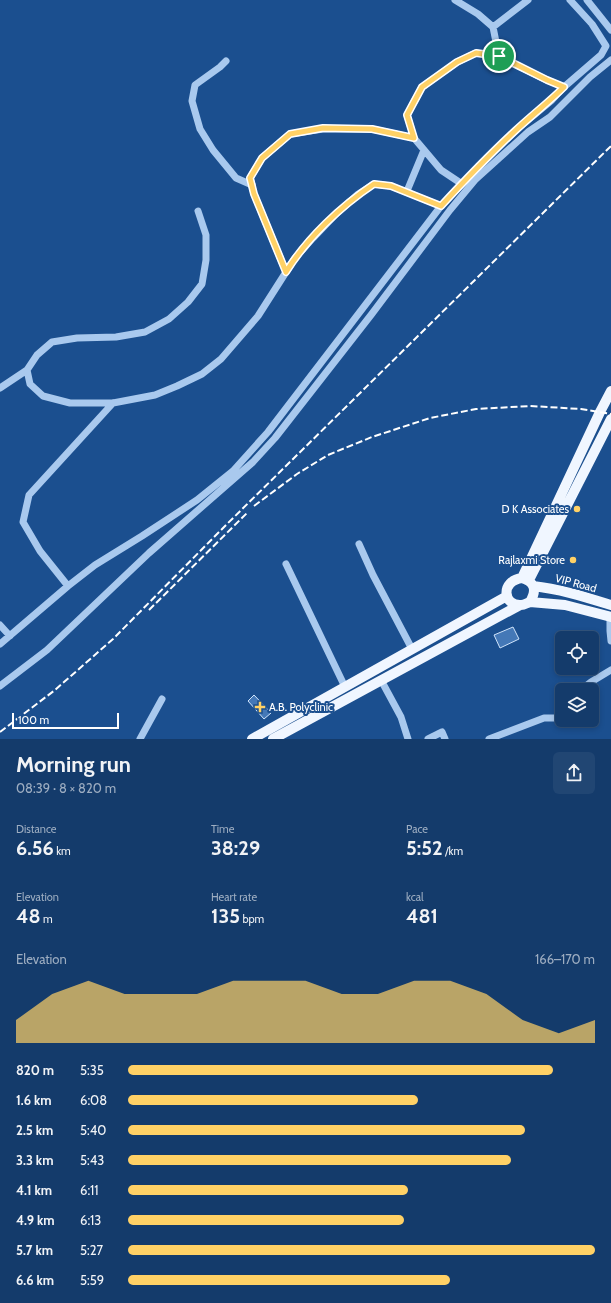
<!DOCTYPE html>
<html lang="en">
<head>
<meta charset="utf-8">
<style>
  :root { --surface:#143b6b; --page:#214673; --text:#f1f3f6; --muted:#9dadc1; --line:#33557e; --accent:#ffd166 }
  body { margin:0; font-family:Cabin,sans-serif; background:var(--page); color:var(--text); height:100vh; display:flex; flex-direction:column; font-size:15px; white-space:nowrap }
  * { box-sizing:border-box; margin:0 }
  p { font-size:13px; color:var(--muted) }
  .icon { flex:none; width:22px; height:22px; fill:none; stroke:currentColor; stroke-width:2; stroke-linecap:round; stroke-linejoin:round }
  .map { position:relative; height:739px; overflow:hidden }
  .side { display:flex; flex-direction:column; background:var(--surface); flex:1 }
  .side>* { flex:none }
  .controls { position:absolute; left:555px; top:631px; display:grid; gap:8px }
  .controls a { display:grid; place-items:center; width:44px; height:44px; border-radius:6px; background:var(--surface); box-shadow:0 2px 6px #0003,0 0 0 1px var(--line); font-size:20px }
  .scale { position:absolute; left:12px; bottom:10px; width:107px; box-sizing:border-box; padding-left:4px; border:2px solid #fff; border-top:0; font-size:11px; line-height:14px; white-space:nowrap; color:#fff; -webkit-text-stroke:3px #1b4f8f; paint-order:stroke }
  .pin { position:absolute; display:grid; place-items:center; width:34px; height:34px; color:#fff; margin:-17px; border:2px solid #fff; border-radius:50%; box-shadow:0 1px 4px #0007 }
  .round { display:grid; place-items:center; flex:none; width:42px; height:42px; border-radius:6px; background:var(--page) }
  .overview { display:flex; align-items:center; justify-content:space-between; height:68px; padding:0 16px }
  h1 { font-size:22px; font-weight:700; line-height:30px }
  .metrics { display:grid; grid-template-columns:repeat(3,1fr); gap:6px; height:68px; padding:4px 16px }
  .metrics div { display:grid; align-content:center }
  .metrics b { font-size:20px; font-weight:700 }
  .metrics small { font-size:11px; font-weight:400 }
  .metrics p { font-size:11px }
  .chart { height:112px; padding:8px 16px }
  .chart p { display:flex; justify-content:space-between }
  .chart svg { width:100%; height:72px; margin-top:4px; fill:var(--accent); opacity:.7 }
  ul { padding:0 16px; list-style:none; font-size:13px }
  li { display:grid; grid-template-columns:64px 48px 1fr; align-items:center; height:30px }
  li i { height:10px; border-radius:5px; background:var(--accent) }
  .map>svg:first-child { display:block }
  .building { fill:#4478b7; stroke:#cfe3fa }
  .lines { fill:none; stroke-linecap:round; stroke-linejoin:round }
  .minor { stroke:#a9c9ee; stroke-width:7 }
  .major { stroke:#f0f6ff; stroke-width:10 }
  .rail { stroke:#fff; stroke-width:2; stroke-dasharray:7 3; stroke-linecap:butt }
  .route-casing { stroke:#fff; stroke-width:8 }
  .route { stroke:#ffd166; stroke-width:5 }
  .poi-dot { fill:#ffd166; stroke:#1b4f8f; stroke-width:1.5 }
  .labels { text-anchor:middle; stroke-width:4; stroke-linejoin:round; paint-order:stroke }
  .poi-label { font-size:11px; fill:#fff; stroke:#1b4f8f; text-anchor:end }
  .street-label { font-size:11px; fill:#fff; stroke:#1b4f8f }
</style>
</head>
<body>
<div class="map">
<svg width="611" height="739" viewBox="0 0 611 739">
  <rect width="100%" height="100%" fill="#1b4f8f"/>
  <!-- building -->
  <path class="building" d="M513,627l6,12 -19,9 -6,-13z
    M254,695l17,18 -7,6 -16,-18z"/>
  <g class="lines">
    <!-- minor -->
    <path class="minor" d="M455,0l23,14 15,13 6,30
      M587,0l24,30
      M493,27l35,-27
      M226,61l-6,6 -25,18 -3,16 8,28 13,21 23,28 16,7
      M462,184l-21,-14 -27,-32 -7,-23 15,-28 35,-25 19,-9 23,4 48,23 17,7
      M407,191l17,-41
      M198,211l8,24v25l-4,24 -14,18 -19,17 -24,13 -29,5 -39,1 -25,4 -15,13 -10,15 3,14 13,12 27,7h43l42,-8 22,-9 25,-12 19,-15 37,-43 37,-58 18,-20 21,-22 23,-21 17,-11 17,2 50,20
      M286,272l-32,-78 -4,-16 12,-20 28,-24 33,-5h49l42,9
      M0,388l27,-18
      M359,544l14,31 39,74
      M286,564l59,123
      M68,586l-28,-35 -17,-29 6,-27 84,-92
      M610,617v14l1,10
      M0,625l10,11
      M0,644l68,-58 27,-21 47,-29 55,-36 36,-29 35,-39 173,-226 21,-22 54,-54 36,-30 12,-13 37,-32 5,-9 -14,-22 -22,-24
      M381,680l20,37 7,22
      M0,686l47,-36 102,-97 104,-91 22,-24 96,-123 79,-105 25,-30 53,-48 22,-15 40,-40 21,-17
      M581,690l10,-8 20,-12
      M140,739l22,-40
      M428,739l14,-7 3,7
      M489,739l55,-21h18"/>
    <!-- major -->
    <path class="major" d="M522,578l78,-166 11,-21
      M522,578c13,4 15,12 8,24 -3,1 -6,3 -9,3 -18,1 -21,-24 1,-27z
      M529,580l82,-161
      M533,586c27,3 52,11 78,19
      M530,602l35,3 46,12
      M252,739l255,-143
      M273,739l247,-134"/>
    <!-- rail -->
    <path class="rail" d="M254,506l43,-32 31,-19 44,-18 58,-19 46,-9 54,-3 51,3 30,5
      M149,610l98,-97
      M0,732l55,-42 58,-51 114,-115 384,-378"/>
  </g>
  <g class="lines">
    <!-- route casing -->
    <g class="route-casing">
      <path id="route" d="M476,53l23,3 48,24 17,7c-15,15 -32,28 -48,43 -26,24 -51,50 -75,76l-50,-20 -17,-2c-33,22 -67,54 -88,88l-32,-78 -4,-16 12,-20 28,-24 33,-6 49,1 42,9 -7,-23 15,-28 35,-25z"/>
    </g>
    <!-- route -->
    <use href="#route" class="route"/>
  </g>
  <!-- markers -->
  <g class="poi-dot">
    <circle cx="577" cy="509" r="4"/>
    <circle cx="573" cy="560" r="4"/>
    <path d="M258 701h4v4h4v4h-4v4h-4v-4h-4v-4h4z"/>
  </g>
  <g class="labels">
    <!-- poi labels -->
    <g class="poi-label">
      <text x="569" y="513">D K Associates</text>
      <text x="565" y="564">Rajlaxmi Store</text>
      <text x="269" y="711" text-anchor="start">A.B. Polyclinic</text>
    </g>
    <!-- street labels -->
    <g class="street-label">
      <text transform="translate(576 583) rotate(15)" y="4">VIP Road</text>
    </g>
  </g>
</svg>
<div class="controls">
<a><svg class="icon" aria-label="locate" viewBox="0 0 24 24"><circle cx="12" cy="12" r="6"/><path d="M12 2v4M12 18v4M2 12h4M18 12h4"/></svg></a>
<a><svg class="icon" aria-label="layers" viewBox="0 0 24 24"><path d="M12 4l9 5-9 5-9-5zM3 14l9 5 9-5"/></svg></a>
</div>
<div class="scale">100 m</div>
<div class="pin" style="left:499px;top:56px;background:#1e9e55"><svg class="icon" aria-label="arrive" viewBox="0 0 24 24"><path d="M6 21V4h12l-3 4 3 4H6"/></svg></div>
</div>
<section class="side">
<div class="overview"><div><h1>Morning run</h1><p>08:39 · 8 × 820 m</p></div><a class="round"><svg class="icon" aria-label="share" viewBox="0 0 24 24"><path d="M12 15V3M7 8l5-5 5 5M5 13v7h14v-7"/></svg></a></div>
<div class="metrics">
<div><p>Distance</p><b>6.56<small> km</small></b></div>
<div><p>Time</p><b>38:29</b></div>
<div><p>Pace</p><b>5:52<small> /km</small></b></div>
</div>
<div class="metrics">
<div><p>Elevation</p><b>48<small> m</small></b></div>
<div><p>Heart rate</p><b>135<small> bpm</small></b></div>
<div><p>kcal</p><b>481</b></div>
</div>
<div class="chart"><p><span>Elevation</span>166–170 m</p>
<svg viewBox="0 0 160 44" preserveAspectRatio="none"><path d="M0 44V30L10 14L20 6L30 14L40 14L50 14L60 6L70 6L80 6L90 14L100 14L110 6L120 6L130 14L140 30L150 38L160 30V44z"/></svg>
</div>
<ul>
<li><b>820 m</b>5:35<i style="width:91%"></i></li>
<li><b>1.6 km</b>6:08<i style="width:62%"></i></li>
<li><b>2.5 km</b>5:40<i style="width:85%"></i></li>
<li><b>3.3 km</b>5:43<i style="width:82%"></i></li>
<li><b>4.1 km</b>6:11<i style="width:60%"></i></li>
<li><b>4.9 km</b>6:13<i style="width:59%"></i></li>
<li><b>5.7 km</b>5:27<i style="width:100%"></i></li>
<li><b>6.6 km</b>5:59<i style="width:69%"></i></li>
</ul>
</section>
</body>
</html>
